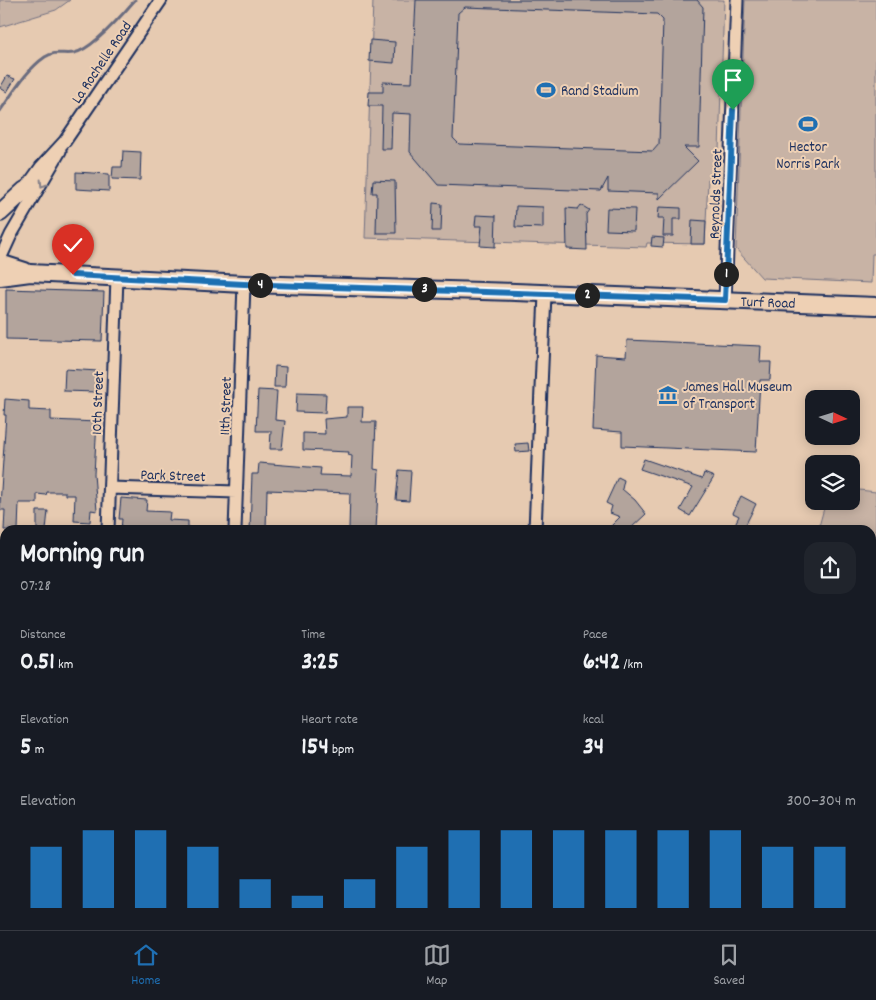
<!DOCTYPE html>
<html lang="en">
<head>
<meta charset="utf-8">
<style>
  :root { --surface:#171b24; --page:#20242c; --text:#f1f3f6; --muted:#9ea1a6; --line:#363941; --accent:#1f6fb2 }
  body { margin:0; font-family:Dekko,sans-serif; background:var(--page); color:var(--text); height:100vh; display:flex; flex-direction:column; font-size:19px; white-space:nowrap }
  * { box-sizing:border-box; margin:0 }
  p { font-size:16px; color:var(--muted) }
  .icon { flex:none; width:28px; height:28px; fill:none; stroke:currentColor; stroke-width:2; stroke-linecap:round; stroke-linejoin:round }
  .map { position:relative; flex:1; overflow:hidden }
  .sheet { position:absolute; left:0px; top:525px; width:876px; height:405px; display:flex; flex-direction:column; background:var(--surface); border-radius:15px 15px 0 0; box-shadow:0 2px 12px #0003 }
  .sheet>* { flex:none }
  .needle { width:32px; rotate:94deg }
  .buttons { position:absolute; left:805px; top:390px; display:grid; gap:10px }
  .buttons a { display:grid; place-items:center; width:55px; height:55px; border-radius:10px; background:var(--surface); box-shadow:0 2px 12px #0003; font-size:25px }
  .pin { position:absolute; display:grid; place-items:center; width:42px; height:42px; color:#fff; margin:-51px -21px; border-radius:50% 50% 50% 0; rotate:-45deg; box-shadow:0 0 5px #0007 }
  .pin .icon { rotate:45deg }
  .km { position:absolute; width:25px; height:25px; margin:-12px; border-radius:50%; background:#222; color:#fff; font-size:14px; line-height:25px; text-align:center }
  .round { display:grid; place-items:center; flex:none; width:52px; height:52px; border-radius:15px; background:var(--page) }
  .overview { display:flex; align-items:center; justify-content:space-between; height:85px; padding:0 20px }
  h1 { font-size:28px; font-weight:800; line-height:38px }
  .metrics { display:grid; grid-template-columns:repeat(3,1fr); gap:8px; height:85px; padding:5px 20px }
  .metrics div { display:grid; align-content:center }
  .metrics b { font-size:25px; font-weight:800 }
  .metrics small { font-size:14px; font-weight:400 }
  .metrics p { font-size:14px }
  .chart { height:140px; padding:10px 20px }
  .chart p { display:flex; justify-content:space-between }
  .chart svg { width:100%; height:90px; margin-top:5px; stroke:var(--accent); stroke-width:6 }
  .tab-bar { display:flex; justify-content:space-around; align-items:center; height:70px; border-top:1px solid var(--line); background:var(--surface); font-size:14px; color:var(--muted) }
  .tab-bar a { display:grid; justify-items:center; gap:2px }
  .tab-bar .active { color:var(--accent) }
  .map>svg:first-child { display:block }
  .green { fill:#c8b3a5; stroke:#727182 }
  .water { fill:#a09595; stroke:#6b6c7f }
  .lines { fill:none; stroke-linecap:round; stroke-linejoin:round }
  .stream { stroke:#6b6c7f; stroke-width:3 }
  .building { fill:#b3a49c; stroke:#1b2f5e; fill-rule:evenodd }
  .street-casing { stroke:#1b2f5e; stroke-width:15 }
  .secondary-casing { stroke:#1b2f5e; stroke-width:20 }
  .street { stroke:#eed0b4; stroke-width:11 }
  .secondary { stroke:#eed0b4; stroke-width:16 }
  .oneway { stroke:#848089 }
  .route-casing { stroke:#fff; stroke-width:10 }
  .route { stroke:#1f6fb2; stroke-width:6 }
  .labels { text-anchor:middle; stroke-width:4; stroke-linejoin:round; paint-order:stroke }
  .street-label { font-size:15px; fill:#1b2f5e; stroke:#eed0b4 }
  .poi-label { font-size:15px; fill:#1b2f5e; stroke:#eed0b4; text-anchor:start }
</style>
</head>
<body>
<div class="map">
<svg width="876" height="930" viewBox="0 0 876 930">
  <rect width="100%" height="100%" fill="#e6cab1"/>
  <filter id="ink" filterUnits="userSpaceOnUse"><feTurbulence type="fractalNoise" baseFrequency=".02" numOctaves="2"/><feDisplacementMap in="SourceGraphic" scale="10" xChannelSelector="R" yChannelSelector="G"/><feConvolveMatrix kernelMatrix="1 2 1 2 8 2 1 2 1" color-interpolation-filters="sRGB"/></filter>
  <g filter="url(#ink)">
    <!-- green -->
    <path class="green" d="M0,0h70l-14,10 -56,17z
      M373,0h351l-6,180 -10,-1 -3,65 -58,-1 -1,4 -281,-9z
      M745,0h131v254h-4l-1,29 -109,-5 -26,-29z
      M851,489l25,3v438h-177l2,-5h170v-395h-53l8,-29h25z"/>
    <!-- water -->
    <path class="water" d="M876,662v268h-124l4,-5h115v-259z"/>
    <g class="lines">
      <!-- stream -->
      <path class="stream" d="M0,111c13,-18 26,-41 45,-54 11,-7 18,-2 29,-4 18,-3 49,-39 61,-53"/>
    </g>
    <!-- building -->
    <path class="building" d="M416,0h281l6,7 -4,140h-15l14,14 -39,38v-6l-51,-2v-13l-7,13 -163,-6 -28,-33 1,-38 -19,-1 -1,36h-10l1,-43h-14l1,-14h14v-10l29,1zM465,7l192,7 6,6 -4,124 -6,7 -194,-7 -6,-6 5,-125z
      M370,40l25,2 -1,21 -25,-2z
      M7,76l8,3 -8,13 -7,-4z
      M123,151l18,1 -1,28 -28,-1 1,-12h9z
      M76,172l33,2v17l-33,-2z
      M373,180l22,1 1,52h-20l1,-40h-5z
      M433,203l9,1 -1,27h-9z
      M581,205l8,5 -3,4 1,36 -20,-1 -1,-41 12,1z
      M516,206l27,1v21l-28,-1z
      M659,207l22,1v11h-8v17h-10l1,-18h-6z
      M607,208l28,1 -1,22 -28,-1z
      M476,215l20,1 -1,31 -15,-1 2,-20h-7z
      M692,220l14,1 -1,23h-14z
      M652,237l12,1 -1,9 -12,-1z
      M6,289l98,3 -2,49 -96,-2z
      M627,340l134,6 -1,16h11l-1,18h-10l-4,72 -134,-6v-14l-29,-2 3,-75 30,2z
      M275,366l11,1 -1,20h-11z
      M65,369l33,2 -1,21 -33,-1z
      M258,390l19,1 -2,29 10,1 -3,28h-12l1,-18h-15z
      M297,393l29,1 -1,19 -29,-1z
      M5,399l24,2v9l22,1v9l46,2 -3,52 3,37 -6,-1 -1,12 -16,-1 1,-26h-10v-3h-18l-1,3 -9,-1v9h-18l-1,27h-14l1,-20h-5v-5l6,-90h-2z
      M347,407h16l-1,15h14l-2,47 5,1 -3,60 -27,-1 1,-36 -83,-3 -1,40h-16l2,-56h6l1,-11 62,5 -1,7 31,1 1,-20 -4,-1 1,-3 -46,-2v-17l22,1 -1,-15 23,-2z
      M528,443l1,8 -13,1 -1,-8z
      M644,459l58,20 2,-6 10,4 -24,39 -10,-6 13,-23 -53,-18z
      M399,470l12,1 -2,30 -13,-1z
      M618,477l6,3 -2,9 13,11 11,14 -17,16h-14l-4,-4 9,-9 -10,-4 2,-7 -6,-3z
      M741,496l15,8 -13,26h-11l7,-14 -6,-3z
      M121,498l26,2 -1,11 24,1 -1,8 19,1v9h-67l1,-11h-3z
      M37,511h11l-2,19h-9z"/>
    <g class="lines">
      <!-- street casing -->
      <g class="street-casing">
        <path id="street" d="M21,195l20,-28 24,-26 96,-141
          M0,259l11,-24 49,-84
          M725,300l12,-300
          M110,488l126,4
          M108,530l9,-253
          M235,530l9,-246
          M535,530l10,-236
          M0,610l5,1
          M94,930v-5
          M220,930l1,-5
          M491,930l1,-5"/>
      </g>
      <!-- secondary casing -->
      <g class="secondary-casing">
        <g id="secondary">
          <path d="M0,213l25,-23"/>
          <path d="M0,263l25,8"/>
          <path id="s1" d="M0,277l30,-4 214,11 271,8 361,14"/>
        </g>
      </g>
      <!-- street -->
      <use href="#street" class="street"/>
      <!-- secondary -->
      <use href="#secondary" class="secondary"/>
    </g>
    <!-- one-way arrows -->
    <defs><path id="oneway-chevron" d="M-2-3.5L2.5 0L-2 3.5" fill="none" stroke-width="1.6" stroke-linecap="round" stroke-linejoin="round" transform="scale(1.25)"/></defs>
    <use class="oneway" href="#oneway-chevron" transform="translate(43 184) rotate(122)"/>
  </g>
  <g class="lines" filter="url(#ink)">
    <!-- route casing -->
    <g class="route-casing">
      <path id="route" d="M73,275l171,9 481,16 8,-190"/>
    </g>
    <!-- route -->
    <use href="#route" class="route"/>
  </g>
  <!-- icons -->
  <defs>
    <g id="stadium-bare" transform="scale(1.5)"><path d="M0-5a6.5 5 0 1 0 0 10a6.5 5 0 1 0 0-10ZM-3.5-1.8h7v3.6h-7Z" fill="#1f6fb2" stroke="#eed0b4" stroke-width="2.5" paint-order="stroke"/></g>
    <g id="museum-bare" transform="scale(1.5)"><path d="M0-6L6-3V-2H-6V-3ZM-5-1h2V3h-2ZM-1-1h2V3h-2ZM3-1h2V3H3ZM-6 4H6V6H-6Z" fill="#1f6fb2" stroke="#eed0b4" stroke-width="2.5" paint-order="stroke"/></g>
  </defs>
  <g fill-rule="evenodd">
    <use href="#stadium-bare" x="546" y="90"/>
    <use href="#stadium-bare" x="808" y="124"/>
    <use href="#museum-bare" x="668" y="395"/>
  </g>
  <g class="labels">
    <!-- street labels -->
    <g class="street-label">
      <text transform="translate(101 62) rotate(-56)" y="5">La Rochelle Road</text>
      <text transform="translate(715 194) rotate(-88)" y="5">Reynolds Street</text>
      <text dy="5" stroke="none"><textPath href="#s1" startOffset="769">Turf Road</textPath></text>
      <text transform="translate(97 403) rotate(-88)" y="5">10th Street</text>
      <text transform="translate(225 406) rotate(-88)" y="5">11th Street</text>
      <text transform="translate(173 475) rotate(2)" y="5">Park Street</text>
    </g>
    <!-- poi labels -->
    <g class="poi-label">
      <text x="561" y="95">Rand Stadium</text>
      <text x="808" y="151" text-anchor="middle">Hector<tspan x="808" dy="17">Norris Park</tspan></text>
      <text x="683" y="391">James Hall Museum<tspan x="683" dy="17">of Transport</tspan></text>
    </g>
  </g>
</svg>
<div class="buttons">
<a><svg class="needle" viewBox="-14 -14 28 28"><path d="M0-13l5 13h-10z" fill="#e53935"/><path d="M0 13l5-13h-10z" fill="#9ea1a6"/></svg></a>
<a><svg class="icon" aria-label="layers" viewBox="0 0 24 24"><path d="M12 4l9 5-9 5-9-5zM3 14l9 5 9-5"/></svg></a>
</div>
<div class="pin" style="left:733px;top:110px;background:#1e9e55"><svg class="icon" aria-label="arrive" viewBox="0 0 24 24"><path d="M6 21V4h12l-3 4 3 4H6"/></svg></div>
<div class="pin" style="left:73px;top:275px;background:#d93025"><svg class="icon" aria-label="check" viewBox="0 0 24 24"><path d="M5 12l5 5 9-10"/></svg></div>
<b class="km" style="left:726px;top:274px">1</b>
<b class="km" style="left:587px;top:295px">2</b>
<b class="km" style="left:424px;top:289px">3</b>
<b class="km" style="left:260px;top:285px">4</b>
<section class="sheet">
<div class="overview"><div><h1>Morning run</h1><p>07:28</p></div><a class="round"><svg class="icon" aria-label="share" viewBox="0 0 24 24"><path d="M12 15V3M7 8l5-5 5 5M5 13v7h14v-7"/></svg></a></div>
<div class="metrics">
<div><p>Distance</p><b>0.51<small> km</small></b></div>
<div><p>Time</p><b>3:25</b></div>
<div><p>Pace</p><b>6:42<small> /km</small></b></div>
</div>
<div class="metrics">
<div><p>Elevation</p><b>5<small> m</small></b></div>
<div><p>Heart rate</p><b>154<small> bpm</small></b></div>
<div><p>kcal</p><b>34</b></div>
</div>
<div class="chart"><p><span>Elevation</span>300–304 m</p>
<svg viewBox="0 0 160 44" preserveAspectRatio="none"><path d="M5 44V14M15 44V6M25 44V6M35 44V14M45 44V30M55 44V38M65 44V30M75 44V14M85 44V6M95 44V6M105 44V6M115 44V6M125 44V6M135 44V6M145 44V14M155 44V14"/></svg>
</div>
</section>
</div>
<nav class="tab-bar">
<a class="active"><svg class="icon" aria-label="home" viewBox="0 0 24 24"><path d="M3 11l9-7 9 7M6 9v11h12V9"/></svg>Home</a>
<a><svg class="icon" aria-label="map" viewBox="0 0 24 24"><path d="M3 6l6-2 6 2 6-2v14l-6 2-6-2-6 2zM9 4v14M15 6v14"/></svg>Map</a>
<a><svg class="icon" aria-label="saved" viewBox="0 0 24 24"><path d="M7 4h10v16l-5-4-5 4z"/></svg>Saved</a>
</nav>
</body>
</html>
